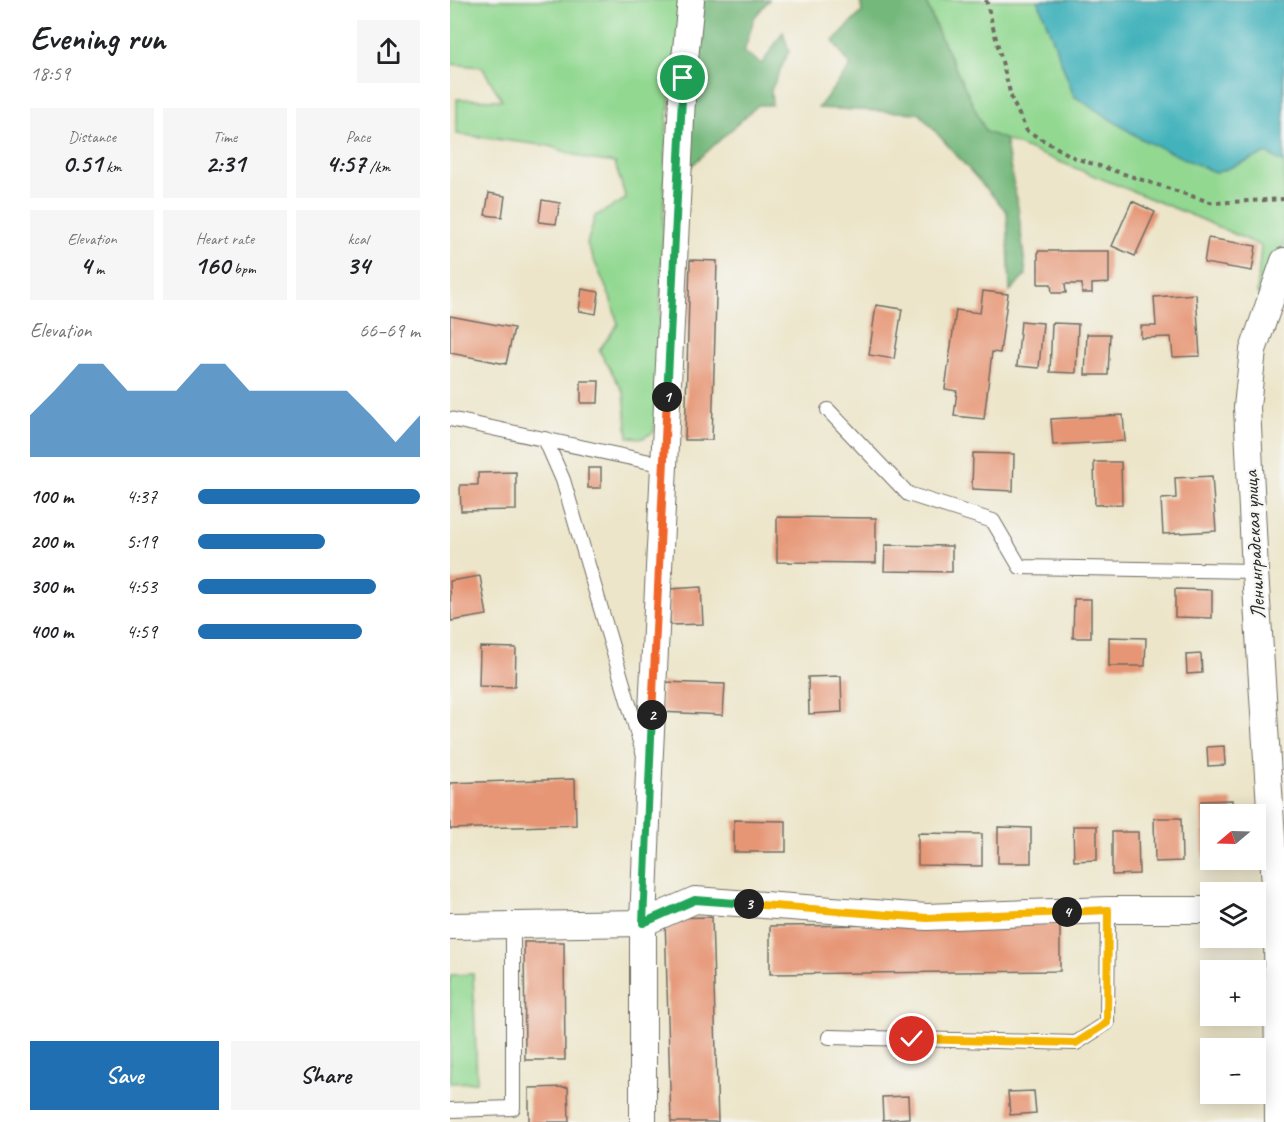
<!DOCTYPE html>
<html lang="en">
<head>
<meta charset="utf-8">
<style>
  :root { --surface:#fff; --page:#f6f6f6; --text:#202124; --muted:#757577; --accent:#1f6fb2 }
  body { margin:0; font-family:Caveat,sans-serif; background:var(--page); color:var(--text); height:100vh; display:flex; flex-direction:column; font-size:22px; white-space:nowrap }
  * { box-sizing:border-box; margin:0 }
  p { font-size:20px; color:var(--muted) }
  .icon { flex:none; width:33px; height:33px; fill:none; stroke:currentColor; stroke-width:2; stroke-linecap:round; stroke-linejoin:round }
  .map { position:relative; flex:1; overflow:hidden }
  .sheet { display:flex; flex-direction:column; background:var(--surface); width:450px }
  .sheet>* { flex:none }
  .needle { width:39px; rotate:251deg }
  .tools { position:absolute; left:750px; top:804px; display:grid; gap:12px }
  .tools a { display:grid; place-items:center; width:66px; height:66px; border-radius:0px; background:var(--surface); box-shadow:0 3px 15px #0003; font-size:30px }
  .pin { position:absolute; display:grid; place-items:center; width:51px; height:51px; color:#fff; margin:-26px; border:3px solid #fff; border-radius:50%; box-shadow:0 2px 6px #0007 }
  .km { position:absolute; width:30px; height:30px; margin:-15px; border-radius:50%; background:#222; color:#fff; font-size:16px; line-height:30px; text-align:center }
  .round { display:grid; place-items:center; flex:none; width:63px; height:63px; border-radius:0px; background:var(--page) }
  .headline { display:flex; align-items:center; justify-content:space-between; height:102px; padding:0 30px }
  h1 { font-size:33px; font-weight:700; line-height:45px }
  .figures { display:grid; grid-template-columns:repeat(3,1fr); gap:9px; height:102px; padding:6px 30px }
  .figures div { display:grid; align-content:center; border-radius:0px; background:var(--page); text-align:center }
  .figures b { font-size:26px; font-weight:700 }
  .figures small { font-size:16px; font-weight:400 }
  .figures p { font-size:16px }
  .chart { height:168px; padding:12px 30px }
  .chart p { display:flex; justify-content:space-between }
  .chart svg { width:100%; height:108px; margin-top:6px; fill:var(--accent); opacity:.7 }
  .cta { display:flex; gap:12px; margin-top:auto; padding:12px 30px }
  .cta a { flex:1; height:69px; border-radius:0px; background:var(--accent); color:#fff; font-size:24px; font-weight:700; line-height:69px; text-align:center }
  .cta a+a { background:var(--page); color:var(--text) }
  ul { padding:0 30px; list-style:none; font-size:20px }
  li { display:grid; grid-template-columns:96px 72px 1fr; align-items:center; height:45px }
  li i { height:15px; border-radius:8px; background:var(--accent) }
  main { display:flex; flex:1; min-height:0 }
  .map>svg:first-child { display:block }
  .green { fill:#92d891; stroke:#5e825e; stroke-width:1.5 }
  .forest { fill:#75b87b; stroke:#507253; stroke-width:1.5 }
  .water { fill:#42b2bb; stroke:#366e73; stroke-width:1.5 }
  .building { fill:#e69574 }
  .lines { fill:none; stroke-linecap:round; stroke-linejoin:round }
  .service-casing { stroke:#6f6c62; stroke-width:16 }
  .minor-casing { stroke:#6f6c62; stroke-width:28 }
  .path { stroke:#6f6c62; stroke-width:4; stroke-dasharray:4.5 4.5; stroke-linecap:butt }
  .service { stroke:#fff; stroke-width:14 }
  .minor { stroke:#fff; stroke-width:26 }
  .split-1-casing { stroke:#fff; stroke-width:12 }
  .split-2-casing { stroke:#fff; stroke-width:12 }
  .split-3-casing { stroke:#fff; stroke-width:12 }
  .split-4-casing { stroke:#fff; stroke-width:12 }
  .split-5-casing { stroke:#fff; stroke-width:12 }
  .split-1 { stroke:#22a559; stroke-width:8 }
  .split-2 { stroke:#f0652b; stroke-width:8 }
  .split-3 { stroke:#22a559; stroke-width:8 }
  .split-4 { stroke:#f5b400; stroke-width:8 }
  .split-5 { stroke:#f5b400; stroke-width:8 }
  .labels { text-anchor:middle; stroke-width:4.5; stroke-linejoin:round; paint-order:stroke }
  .street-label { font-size:21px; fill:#2b2b2b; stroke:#f6f6f2 }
</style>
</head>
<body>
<main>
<section class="sheet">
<div class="headline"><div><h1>Evening run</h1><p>18:59</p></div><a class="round"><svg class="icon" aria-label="share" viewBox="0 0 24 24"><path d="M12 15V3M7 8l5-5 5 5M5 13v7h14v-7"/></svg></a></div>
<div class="figures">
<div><p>Distance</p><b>0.51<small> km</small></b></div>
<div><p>Time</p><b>2:31</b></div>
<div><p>Pace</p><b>4:57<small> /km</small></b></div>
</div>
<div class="figures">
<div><p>Elevation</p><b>4<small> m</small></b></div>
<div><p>Heart rate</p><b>160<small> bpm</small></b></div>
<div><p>kcal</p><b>34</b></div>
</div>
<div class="chart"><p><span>Elevation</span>66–69 m</p>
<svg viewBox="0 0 160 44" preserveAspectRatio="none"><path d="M0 44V27L10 17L20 6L30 6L40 17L50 17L60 17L70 6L80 6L90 17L100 17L110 17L120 17L130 17L140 27L150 38L160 27V44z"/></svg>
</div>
<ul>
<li><b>100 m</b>4:37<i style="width:100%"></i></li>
<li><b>200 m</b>5:19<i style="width:57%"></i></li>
<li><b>300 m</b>4:53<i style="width:80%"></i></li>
<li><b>400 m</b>4:59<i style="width:74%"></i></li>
</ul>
<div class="cta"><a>Save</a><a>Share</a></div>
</section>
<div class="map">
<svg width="834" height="1122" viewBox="0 0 834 1122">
  <rect width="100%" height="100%" fill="#f6f6f2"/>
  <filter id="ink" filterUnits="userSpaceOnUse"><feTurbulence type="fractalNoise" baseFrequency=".0167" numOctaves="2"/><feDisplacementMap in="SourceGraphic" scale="12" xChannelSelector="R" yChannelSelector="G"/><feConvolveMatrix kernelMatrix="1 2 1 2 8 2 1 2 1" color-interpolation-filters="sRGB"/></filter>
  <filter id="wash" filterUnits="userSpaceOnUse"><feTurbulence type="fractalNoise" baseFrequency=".008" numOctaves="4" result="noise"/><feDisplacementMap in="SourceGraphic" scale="24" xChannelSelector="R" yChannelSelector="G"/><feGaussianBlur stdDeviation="1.35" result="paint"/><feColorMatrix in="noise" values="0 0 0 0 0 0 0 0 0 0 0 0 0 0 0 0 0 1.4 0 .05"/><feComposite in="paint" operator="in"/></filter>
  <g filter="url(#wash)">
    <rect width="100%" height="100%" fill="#ece5c9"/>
    <!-- green -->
    <path class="green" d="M0,0h233l-2,22 -14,97 -10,280 -3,33 -11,6 -15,-1 -4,-44 -25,-43 19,-26 -8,-27 -23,-53 8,-28 31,-17 -11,-36 -28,-4 -38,-13 -92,-12v-35l45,1 -20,-33 -32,-3z
      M477,0h111l36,96 142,77 51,-20 17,10v147l-27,-17 4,-47 -65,-29 -210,-85 -48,-100 -11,-27z
      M23,974l4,108 -27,1v-108z"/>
    <!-- forest -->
    <path class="forest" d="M252,0h67l-15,18 -10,34 18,12 21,-32 6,19 -18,39 1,15h-14l-72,66z
      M410,0h67v5l11,27 48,100 19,7 13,68 8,68 -16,16 -3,-79 -88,-99 -101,-5 33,-42 -18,-25 29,-29z"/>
    <!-- water -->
    <path class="water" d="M588,0h246v163l-17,-10 -51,20 -75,-34 -67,-43z"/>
    <g id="blocks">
      <!-- building -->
      <path class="building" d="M39,193l16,3 -3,21 -17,-2z
        M92,200l18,3 -4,21 -17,-2z
        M682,201l23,11 -20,44 -23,-10z
        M758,238l48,8 -4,25 -48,-8z
        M588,251h71v32l-17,1v9h-10v-9h-17l1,9h-14l-1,-9h-13z
        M240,260l27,1 -5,179h-27z
        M132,289l17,3 -3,22 -17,-3z
        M533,291l25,3 -8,59 -8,-1 -8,67 -30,-3 3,-25 -12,-2 11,-79 24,3z
        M746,294l4,62 -27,1 -2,-20 -30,1v-12h15l-2,-29z
        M426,305l26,4 -8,50 -25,-4z
        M0,316l64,12 -8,36 -56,-11z
        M571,321l22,2 -4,45 -22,-2z
        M602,323l26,1 -2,49 -26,-1z
        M637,334h23l-2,41h-23z
        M131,381h18l-1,22h-17z
        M673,415l2,26 -72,4 -2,-26z
        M523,453l41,1 -1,37 -41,-2z
        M644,462h27l1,42 -27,1z
        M138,468h13v20h-13z
        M66,472v38l-55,1 -1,-26h18v-12z
        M762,476l4,55 -53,3 -2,-35 15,-1 -1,-20z
        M327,517l99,1v45l-99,-1z
        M435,545l67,1v26l-68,-1z
        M30,576l7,39 -36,6 -1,-40z
        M251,587l2,37 -33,1 -1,-36z
        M725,589l37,1v28l-37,-1z
        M624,599h17v39h-18z
        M659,637l37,1 -1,28h-36z
        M30,647l36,1 -1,39 -36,-1z
        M751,654l1,19 -15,1 -1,-19z
        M391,676l1,36 -33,2 -1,-37z
        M212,682l63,2 -2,31 -62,-3z
        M774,746l1,19 -17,1 -1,-19z
        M125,779l1,46 -126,4v-46z
        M782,800l1,14h-23v43l-7,1 -2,-57z
        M704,818h27l1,43 -27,1z
        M284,820l52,1v31h-52z
        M623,826h24v34l-23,1z
        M548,827l33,1v35h-33z
        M662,832h26l1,42 -27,1z
        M468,833l64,1v32l-64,-1z
        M262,917l6,205h-47l-6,-204z
        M610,924v47l-290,3v-48z
        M74,942h40l1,118h-40z
        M118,1087l1,35h-40v-34z
        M584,1091l2,22 -26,2 -2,-23z
        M458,1096l1,22 -26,2 -1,-23z"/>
    </g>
  </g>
  <g filter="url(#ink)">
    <use href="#blocks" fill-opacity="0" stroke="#6f6c62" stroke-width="1.5"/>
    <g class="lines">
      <!-- service casing -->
      <g class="service-casing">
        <path id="service" d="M378,410l80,84 85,27 27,46 235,4
          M0,419l214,46
          M95,439l18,41 80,272
          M379,1037l247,6 31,-20 1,-113
          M0,1110l63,-2v-182"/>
      </g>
      <!-- minor casing -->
      <g class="minor-casing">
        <path id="minor" d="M0,926l193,-3 52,-23 232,17 181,-7h102
          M193,1122v-199l6,-151 34,-694 8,-78
          M828,1122l-1,-205 -22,-346 -8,-164 6,-57 31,-89"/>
      </g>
      <!-- path -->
      <path class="path" d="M536,0l26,100 15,31 48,27 138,45 71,-4"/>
      <!-- service -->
      <use href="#service" class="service"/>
      <!-- minor -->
      <use href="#minor" class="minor"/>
    </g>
  </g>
  <g class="lines" filter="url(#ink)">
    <!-- split-1 casing -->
    <g class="split-1-casing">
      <path id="split-1" d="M217,397l16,-319"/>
    </g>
    <!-- split-2 casing -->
    <g class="split-2-casing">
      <path id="split-2" d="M202,715l15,-318"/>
    </g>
    <!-- split-3 casing -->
    <g class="split-3-casing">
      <path id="split-3" d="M202,715l-9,208 52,-23 54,4"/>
    </g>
    <!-- split-4 casing -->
    <g class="split-4-casing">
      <path id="split-4" d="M299,904l178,14 140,-6"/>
    </g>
    <!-- split-5 casing -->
    <g class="split-5-casing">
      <path id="split-5" d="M462,1039l164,4 31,-20 1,-113 -41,2"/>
    </g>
    <!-- split-1 -->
    <use href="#split-1" class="split-1"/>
    <!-- split-2 -->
    <use href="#split-2" class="split-2"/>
    <!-- split-3 -->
    <use href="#split-3" class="split-3"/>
    <!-- split-4 -->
    <use href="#split-4" class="split-4"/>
    <!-- split-5 -->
    <use href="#split-5" class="split-5"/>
  </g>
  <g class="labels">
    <!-- street labels -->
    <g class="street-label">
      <text transform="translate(804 545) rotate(-93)" y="7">Ленинградская улица</text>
    </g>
  </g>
</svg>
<div class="tools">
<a><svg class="needle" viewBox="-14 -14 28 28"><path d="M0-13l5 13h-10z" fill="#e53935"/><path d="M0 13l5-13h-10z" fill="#757577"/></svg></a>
<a><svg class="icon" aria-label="layers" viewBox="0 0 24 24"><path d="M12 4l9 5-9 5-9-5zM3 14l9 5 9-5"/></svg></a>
<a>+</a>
<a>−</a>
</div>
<div class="pin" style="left:233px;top:78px;background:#1e9e55"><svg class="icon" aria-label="arrive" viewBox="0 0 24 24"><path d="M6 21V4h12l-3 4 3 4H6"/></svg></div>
<div class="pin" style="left:462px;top:1039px;background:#d93025"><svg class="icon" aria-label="check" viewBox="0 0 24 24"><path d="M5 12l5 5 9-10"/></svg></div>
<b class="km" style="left:217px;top:397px">1</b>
<b class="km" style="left:202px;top:715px">2</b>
<b class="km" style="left:299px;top:904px">3</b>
<b class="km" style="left:617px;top:912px">4</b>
</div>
</main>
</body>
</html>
